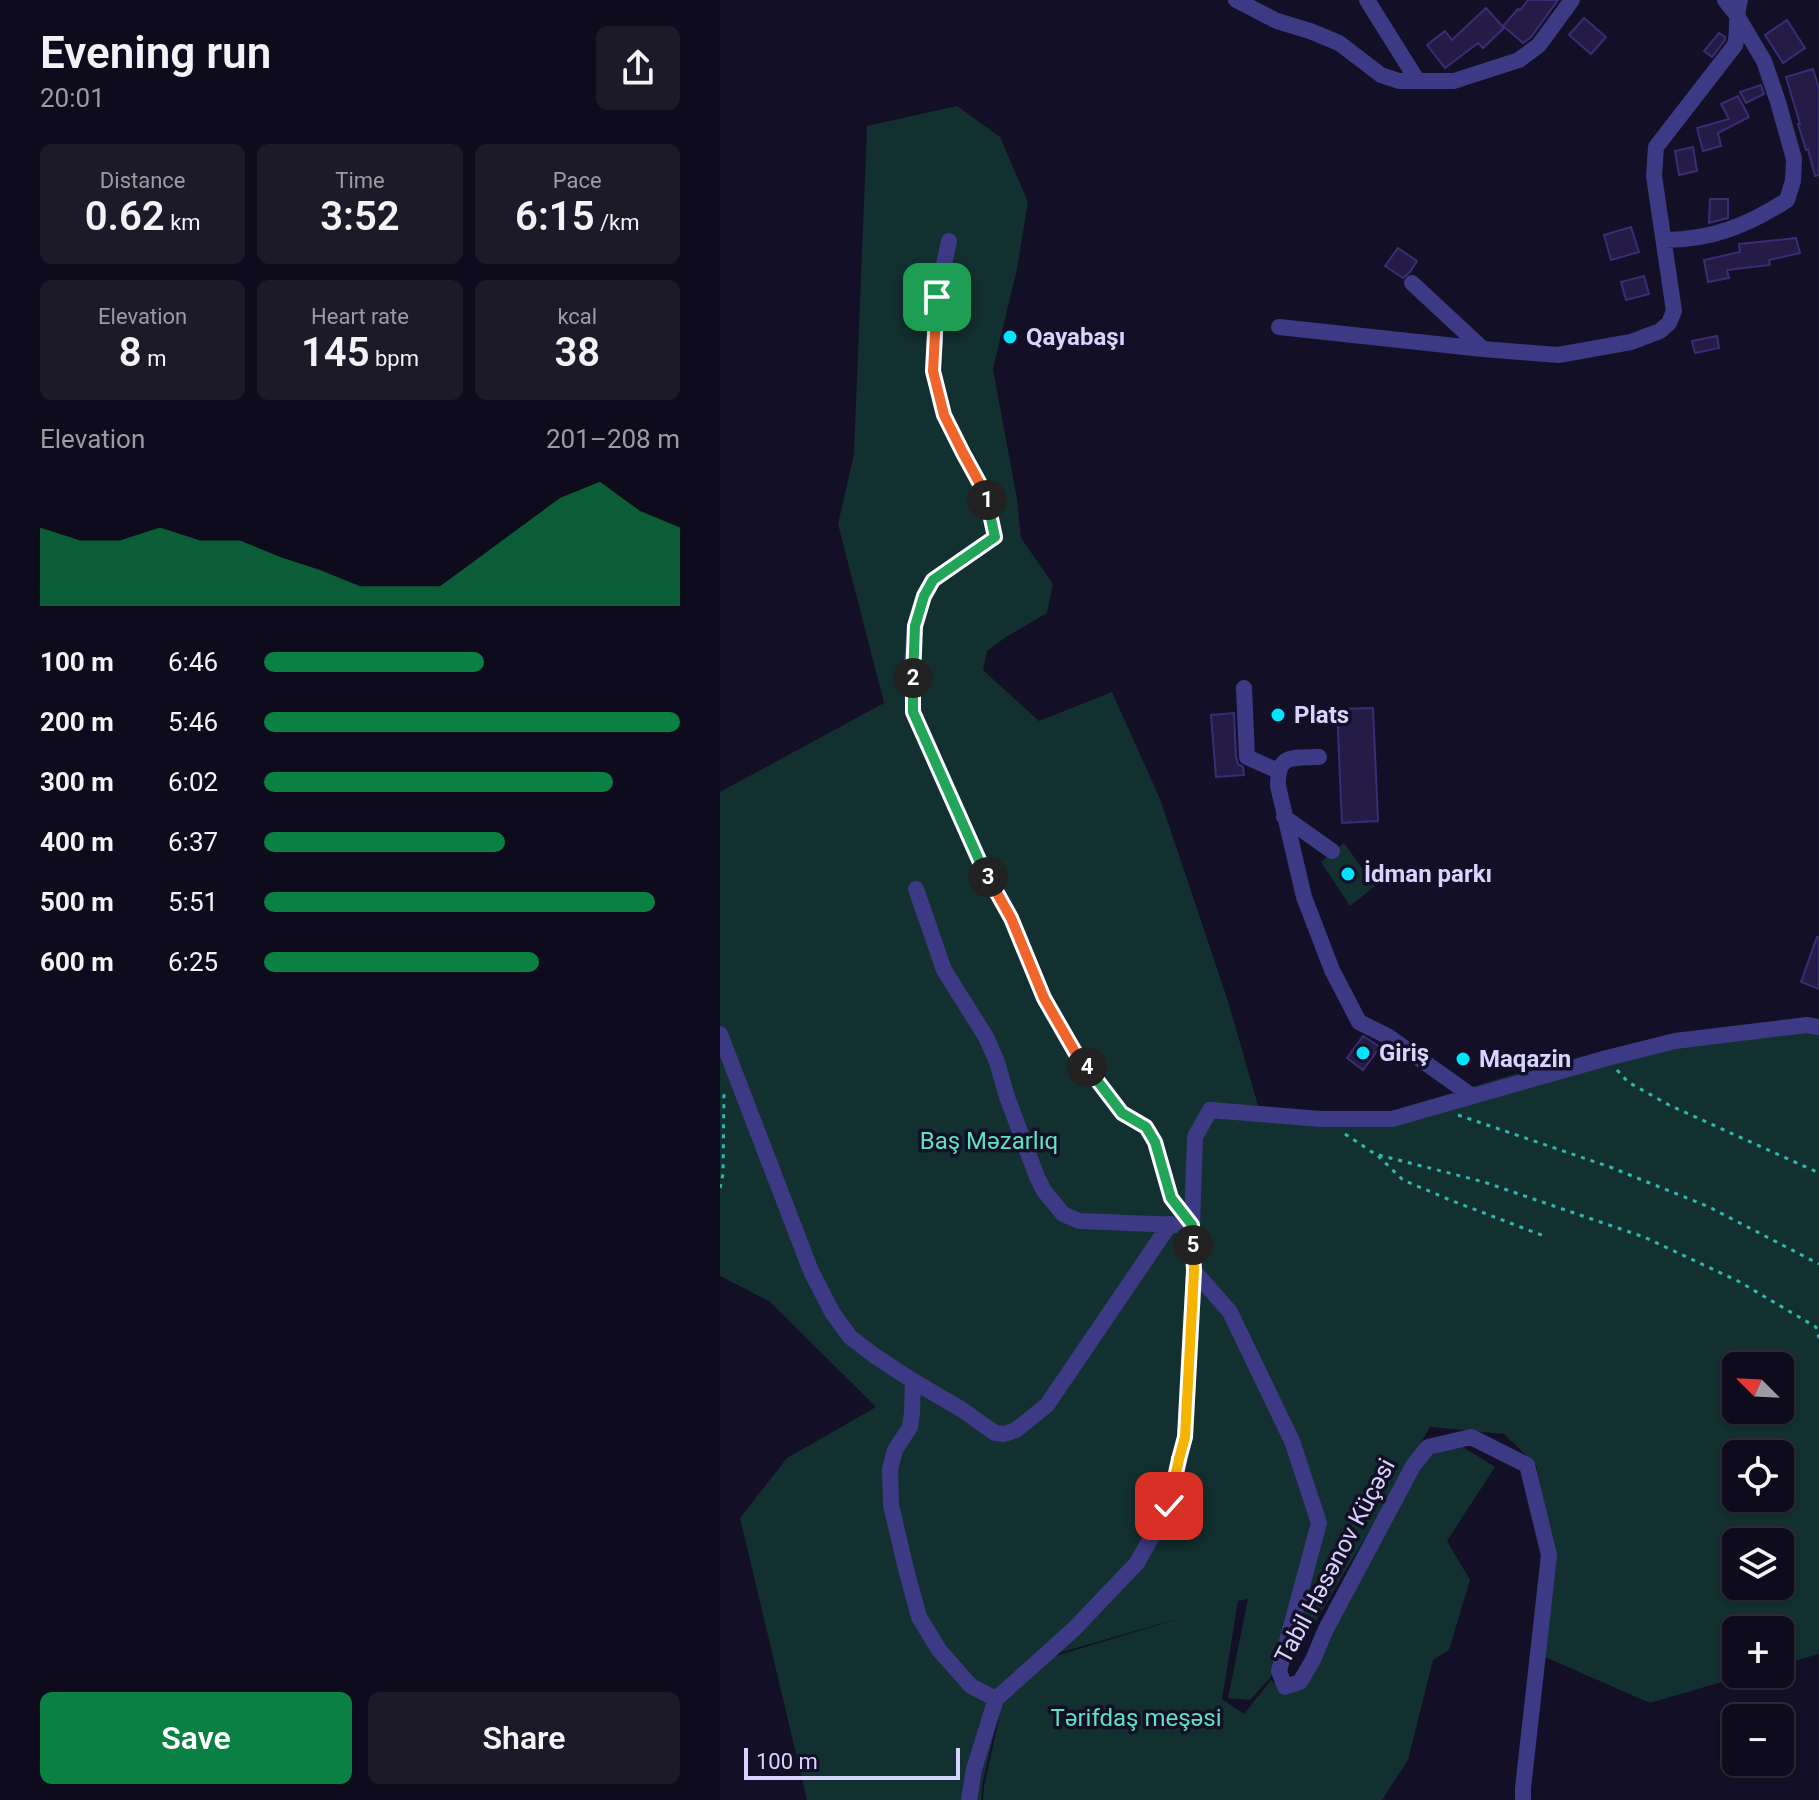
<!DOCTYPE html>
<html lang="en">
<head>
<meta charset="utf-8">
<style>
  :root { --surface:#0e0b1c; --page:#1c1929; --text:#f1f3f6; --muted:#9b9ba3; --line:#2e2b3b; --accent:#0b8043 }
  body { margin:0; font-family:Roboto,sans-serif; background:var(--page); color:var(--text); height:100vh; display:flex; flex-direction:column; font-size:30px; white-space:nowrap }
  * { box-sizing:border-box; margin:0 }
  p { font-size:26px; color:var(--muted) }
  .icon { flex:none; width:44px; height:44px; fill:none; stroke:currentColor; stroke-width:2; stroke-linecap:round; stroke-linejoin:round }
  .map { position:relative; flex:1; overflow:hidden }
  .sheet { display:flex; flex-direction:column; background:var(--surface); width:720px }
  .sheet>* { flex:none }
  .needle { width:52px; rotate:294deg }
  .controls { position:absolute; left:1002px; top:1352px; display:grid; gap:16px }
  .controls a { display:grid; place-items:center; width:72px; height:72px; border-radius:12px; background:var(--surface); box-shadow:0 2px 6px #0004,0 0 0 2px var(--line); font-size:40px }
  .scale { position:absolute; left:24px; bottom:20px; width:216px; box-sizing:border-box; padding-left:8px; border:4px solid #d9d4ff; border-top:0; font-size:22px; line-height:28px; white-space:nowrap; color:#d9d4ff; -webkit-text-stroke:6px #130f26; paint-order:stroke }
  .pin { position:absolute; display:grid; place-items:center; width:68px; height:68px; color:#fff; margin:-34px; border-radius:16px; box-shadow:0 4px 12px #0006 }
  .km { position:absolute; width:40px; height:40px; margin:-20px; border-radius:50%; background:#222; color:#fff; font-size:22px; line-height:40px; text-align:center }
  .round { display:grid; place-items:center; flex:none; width:84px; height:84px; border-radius:12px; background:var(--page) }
  .head { display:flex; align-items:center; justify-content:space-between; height:136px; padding:0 40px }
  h1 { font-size:44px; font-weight:600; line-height:60px }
  .figures { display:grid; grid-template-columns:repeat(3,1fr); gap:12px; height:136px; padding:8px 40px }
  .figures div { display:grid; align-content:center; border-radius:12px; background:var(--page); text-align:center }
  .figures b { font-size:40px; font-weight:600 }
  .figures small { font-size:22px; font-weight:400 }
  .figures p { font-size:22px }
  .chart { height:224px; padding:16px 40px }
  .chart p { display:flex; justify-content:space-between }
  .chart svg { width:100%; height:144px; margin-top:8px; fill:var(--accent); opacity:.7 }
  .action { display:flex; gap:16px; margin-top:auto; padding:16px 40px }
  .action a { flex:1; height:92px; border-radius:12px; background:var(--accent); color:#fff; font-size:32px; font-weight:600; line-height:92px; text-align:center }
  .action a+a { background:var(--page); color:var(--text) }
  ul { padding:0 40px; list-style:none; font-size:26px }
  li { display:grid; grid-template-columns:128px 96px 1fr; align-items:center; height:60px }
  li i { height:20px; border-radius:10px; background:var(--accent) }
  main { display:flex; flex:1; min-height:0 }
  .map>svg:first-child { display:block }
  .green { fill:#12302f; fill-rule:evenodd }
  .building { fill:#241b47; stroke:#3b2d73; stroke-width:2 }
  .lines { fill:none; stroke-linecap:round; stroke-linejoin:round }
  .path { stroke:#2fb8b0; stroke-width:3; stroke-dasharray:4 6; stroke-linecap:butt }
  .minor { stroke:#3d3a85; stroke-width:16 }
  .split-1-casing { stroke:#fff; stroke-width:16 }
  .split-2-casing { stroke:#fff; stroke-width:16 }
  .split-3-casing { stroke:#fff; stroke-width:16 }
  .split-4-casing { stroke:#fff; stroke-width:16 }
  .split-5-casing { stroke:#fff; stroke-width:16 }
  .split-6-casing { stroke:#fff; stroke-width:16 }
  .split-7-casing { stroke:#fff; stroke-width:16 }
  .split-1 { stroke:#f0652b; stroke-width:10 }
  .split-2 { stroke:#22a559; stroke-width:10 }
  .split-3 { stroke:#22a559; stroke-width:10 }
  .split-4 { stroke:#f0652b; stroke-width:10 }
  .split-5 { stroke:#22a559; stroke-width:10 }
  .split-6 { stroke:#f5b400; stroke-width:10 }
  .split-7 { stroke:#f5b400; stroke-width:10 }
  .poi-dot { fill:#00e5ff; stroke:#130f26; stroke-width:3 }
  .labels { text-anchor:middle; stroke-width:7; stroke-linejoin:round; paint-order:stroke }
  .poi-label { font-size:24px; font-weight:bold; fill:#d9d4ff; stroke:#130f26; text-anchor:start }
  .park-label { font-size:24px; fill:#5fe0c0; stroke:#130f26 }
  .street-label { font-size:24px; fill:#d9d4ff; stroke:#130f26 }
</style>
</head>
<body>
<main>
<section class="sheet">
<div class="head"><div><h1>Evening run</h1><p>20:01</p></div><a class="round"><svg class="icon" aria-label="share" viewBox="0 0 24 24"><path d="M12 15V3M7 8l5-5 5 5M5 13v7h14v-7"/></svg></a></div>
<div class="figures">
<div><p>Distance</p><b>0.62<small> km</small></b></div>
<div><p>Time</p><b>3:52</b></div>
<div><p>Pace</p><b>6:15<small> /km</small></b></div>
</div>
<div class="figures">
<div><p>Elevation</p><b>8<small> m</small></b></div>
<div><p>Heart rate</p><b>145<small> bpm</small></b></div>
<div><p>kcal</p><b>38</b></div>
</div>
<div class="chart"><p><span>Elevation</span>201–208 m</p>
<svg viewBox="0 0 160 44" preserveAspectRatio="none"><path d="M0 44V20L10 24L20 24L30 20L40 24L50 24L60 29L70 33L80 38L90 38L100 38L110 29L120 20L130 11L140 6L150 15L160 20V44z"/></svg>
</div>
<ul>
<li><b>100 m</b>6:46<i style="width:53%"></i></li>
<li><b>200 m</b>5:46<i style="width:100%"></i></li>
<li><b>300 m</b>6:02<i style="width:84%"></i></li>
<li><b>400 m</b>6:37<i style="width:58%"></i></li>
<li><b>500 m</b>5:51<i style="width:94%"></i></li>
<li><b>600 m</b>6:25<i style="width:66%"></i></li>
</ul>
<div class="action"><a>Save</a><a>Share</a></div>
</section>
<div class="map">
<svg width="1099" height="1800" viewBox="0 0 1099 1800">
  <rect width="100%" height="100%" fill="#130f26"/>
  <!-- green -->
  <path class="green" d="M237,106l43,31 28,65 -11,67 -24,100 24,130 4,39 32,46 -6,29 -41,24 -19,14 -4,19 56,51 73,-29 48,107 68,202 31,108 86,16 180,-54 144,-35 150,-9v627l-39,11v-35h-44v44h13l-99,29 -105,-46 10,-100 -19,-92 -32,-31 -74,-7 -124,211 -56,62 -22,-2 20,-99 -10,2 -16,98 22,15 27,-34 12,10 21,-7 121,-224 30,-17 40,25 -48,74 23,39 -21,70 -16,10 -25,100 -26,40h-399l1,-13 18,-83 47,-46 139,-42 -140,40 -47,47 -19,83 -1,14h-174l-67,-282 47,-60 89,-51 -107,-106 -49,-25v-484l164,-89 -46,-179 16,-70 13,-328zM1016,1366h44v44h-44zM1016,1454h44v44h-44zM1016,1542h44v44h-44z
    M624,843l31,43 -25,20 -29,-44z"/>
  <!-- building -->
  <path class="building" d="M808,0h30l-27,37 -8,6 -20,-17 15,-17 2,1z
    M766,8l18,20 -21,20 -5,-5 -33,25 -18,-23 18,-14 7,9z
    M864,18l22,19 -15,17 -22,-19z
    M1067,20l18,28 -22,15 -18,-28z
    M999,33l6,4v3l-13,17 -8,-6z
    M1093,69l6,20v86l-4,1 -7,-27 -2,1 -8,-26h2l-14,-47z
    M1041,85l3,9 -18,9 -6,-11z
    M1018,96l11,21 -31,16 3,13 -18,5 -6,-23 32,-9 -8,-15z
    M973,147l4,24 -18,4 -4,-24z
    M990,199h18v19l-19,5z
    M911,227l8,25 -28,8 -7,-25z
    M1076,238l4,15 -31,7 1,5 -43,5 2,8 -21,4 -4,-22 36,-8 -1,-8z
    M678,248l19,13 -7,11 -7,6 -18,-12z
    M924,276l5,18 -23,6 -5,-18z
    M997,336l2,12 -24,5 -3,-12z
    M653,708l5,113 -36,2 -5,-114z
    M514,713l2,44 2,7 5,3 1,8 -28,2 -5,-62z
    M1097,937h2v52l-18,-7z
    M643,1036l17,11 -17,23 -16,-12z"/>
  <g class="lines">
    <!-- path -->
    <path class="path" d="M897,1070l11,12 41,23 150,68
      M738,1115l152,52 99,40 110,57
      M625,1134l30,20 109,28 160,55 94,44 78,46 3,11
      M658,1156l25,24 47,20 94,36
      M0,1188l3,-14 1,-85"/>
    <!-- minor -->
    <path class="minor" d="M516,0l41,21 33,10 29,12 42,32 18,6h55l65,-21 20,-15 33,-45
      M647,0l50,80
      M945,240c46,0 84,-15 122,-40l6,-19 1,-22 -16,-57 -14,-41 -28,-47 -11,-14
      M229,241l-12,56 -4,74 11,44 19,38 23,42 9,42 -62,43 -9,16 -9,30 -3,35 1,51 66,148 32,58 33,80 31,54 47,61 24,14 9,15 16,56 21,27
      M692,283l71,66
      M559,327l204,22 75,6 73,-13 29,-11 9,-8 5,-12 -20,-135 2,-29 79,-102c4,-15 0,-30 5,-45
      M524,688l3,69 31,14
      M599,757c-26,1 -42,-4 -41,29l26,111 28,73 27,52 30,15 83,59
      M564,817l48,34
      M196,889l28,81 42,67 11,25 10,35 30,80 7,14 19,23 16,7 100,4
      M0,1034l91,237 21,41 18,25 25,19 38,25 48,28 34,24 9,1 12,-4 31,-25 123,-181
      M474,1271l36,41 62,129 27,82 -40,148 6,16 15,-5 13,-22 12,-29 88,-165 15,-19 43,-10 56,28 22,90 -26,233v12
      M193,1381l-1,32 -2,14 -15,23 -5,19 1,36 15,64 13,48 20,33 32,36 25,13
      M249,1800l5,-31 22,-70 78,-70 63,-66 32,-57 16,-69 9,-166 -2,-46 3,-88 15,-27 111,9h71l215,-61 68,-17 132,-16 12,2"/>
  </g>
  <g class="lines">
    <!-- split-1 casing -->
    <g class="split-1-casing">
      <path id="split-1" d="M217,297l-4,74 11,44 19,38 23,42 1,5"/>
    </g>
    <!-- split-2 casing -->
    <g class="split-2-casing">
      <path id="split-2" d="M193,678l2,-52 9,-30 9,-16 62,-43 -8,-37"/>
    </g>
    <!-- split-3 casing -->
    <g class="split-3-casing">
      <path id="split-3" d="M193,678v34l66,148 9,17"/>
    </g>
    <!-- split-4 casing -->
    <g class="split-4-casing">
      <path id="split-4" d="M268,877l23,41 33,80 31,54 12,15"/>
    </g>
    <!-- split-5 casing -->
    <g class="split-5-casing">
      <path id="split-5" d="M367,1067l35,46 24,14 9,15 16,56 21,27 1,20"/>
    </g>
    <!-- split-6 casing -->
    <g class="split-6-casing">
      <path id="split-6" d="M459,1459l6,-22 9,-166 -1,-26"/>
    </g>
    <!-- split-7 casing -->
    <g class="split-7-casing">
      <path id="split-7" d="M449,1506l10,-47"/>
    </g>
    <!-- split-1 -->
    <use href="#split-1" class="split-1"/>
    <!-- split-2 -->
    <use href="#split-2" class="split-2"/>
    <!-- split-3 -->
    <use href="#split-3" class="split-3"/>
    <!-- split-4 -->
    <use href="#split-4" class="split-4"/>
    <!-- split-5 -->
    <use href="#split-5" class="split-5"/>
    <!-- split-6 -->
    <use href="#split-6" class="split-6"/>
    <!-- split-7 -->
    <use href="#split-7" class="split-7"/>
  </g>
  <!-- markers -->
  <g class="poi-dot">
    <circle cx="290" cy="337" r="8"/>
    <circle cx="558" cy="715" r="8"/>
    <circle cx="628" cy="874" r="8"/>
    <circle cx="643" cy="1053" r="8"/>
    <circle cx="743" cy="1059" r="8"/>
  </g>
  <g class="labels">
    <!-- poi labels -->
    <g class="poi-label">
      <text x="306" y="345">Qayabaşı</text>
      <text x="574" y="723">Plats</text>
      <text x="644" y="882">İdman parkı</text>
      <text x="659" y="1061">Giriş</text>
      <text x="759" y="1067">Maqazin</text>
    </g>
    <!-- park labels -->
    <g class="park-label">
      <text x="269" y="1149">Baş Məzarlıq</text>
      <text x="416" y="1726">Tərifdaş meşəsi</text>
    </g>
    <!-- street labels -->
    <g class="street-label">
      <text transform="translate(615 1561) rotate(-62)" y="8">Tabil Həsənov Küçəsi</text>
    </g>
  </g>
</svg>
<div class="controls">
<a><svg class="needle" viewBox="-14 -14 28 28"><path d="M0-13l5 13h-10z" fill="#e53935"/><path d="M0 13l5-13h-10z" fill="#9b9ba3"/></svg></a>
<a><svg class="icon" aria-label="locate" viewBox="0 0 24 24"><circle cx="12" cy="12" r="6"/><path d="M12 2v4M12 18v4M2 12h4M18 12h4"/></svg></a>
<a><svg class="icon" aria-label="layers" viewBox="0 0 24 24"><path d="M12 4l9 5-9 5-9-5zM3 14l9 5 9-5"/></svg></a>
<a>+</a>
<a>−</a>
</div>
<div class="scale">100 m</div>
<div class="pin" style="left:217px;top:297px;background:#1e9e55"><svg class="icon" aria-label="arrive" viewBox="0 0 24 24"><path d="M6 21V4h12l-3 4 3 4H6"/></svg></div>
<div class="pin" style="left:449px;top:1506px;background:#d93025"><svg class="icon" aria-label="check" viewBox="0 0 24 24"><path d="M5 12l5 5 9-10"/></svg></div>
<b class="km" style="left:267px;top:500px">1</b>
<b class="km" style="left:193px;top:678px">2</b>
<b class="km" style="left:268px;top:877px">3</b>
<b class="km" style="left:367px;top:1067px">4</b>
<b class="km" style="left:473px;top:1245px">5</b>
</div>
</main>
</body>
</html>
